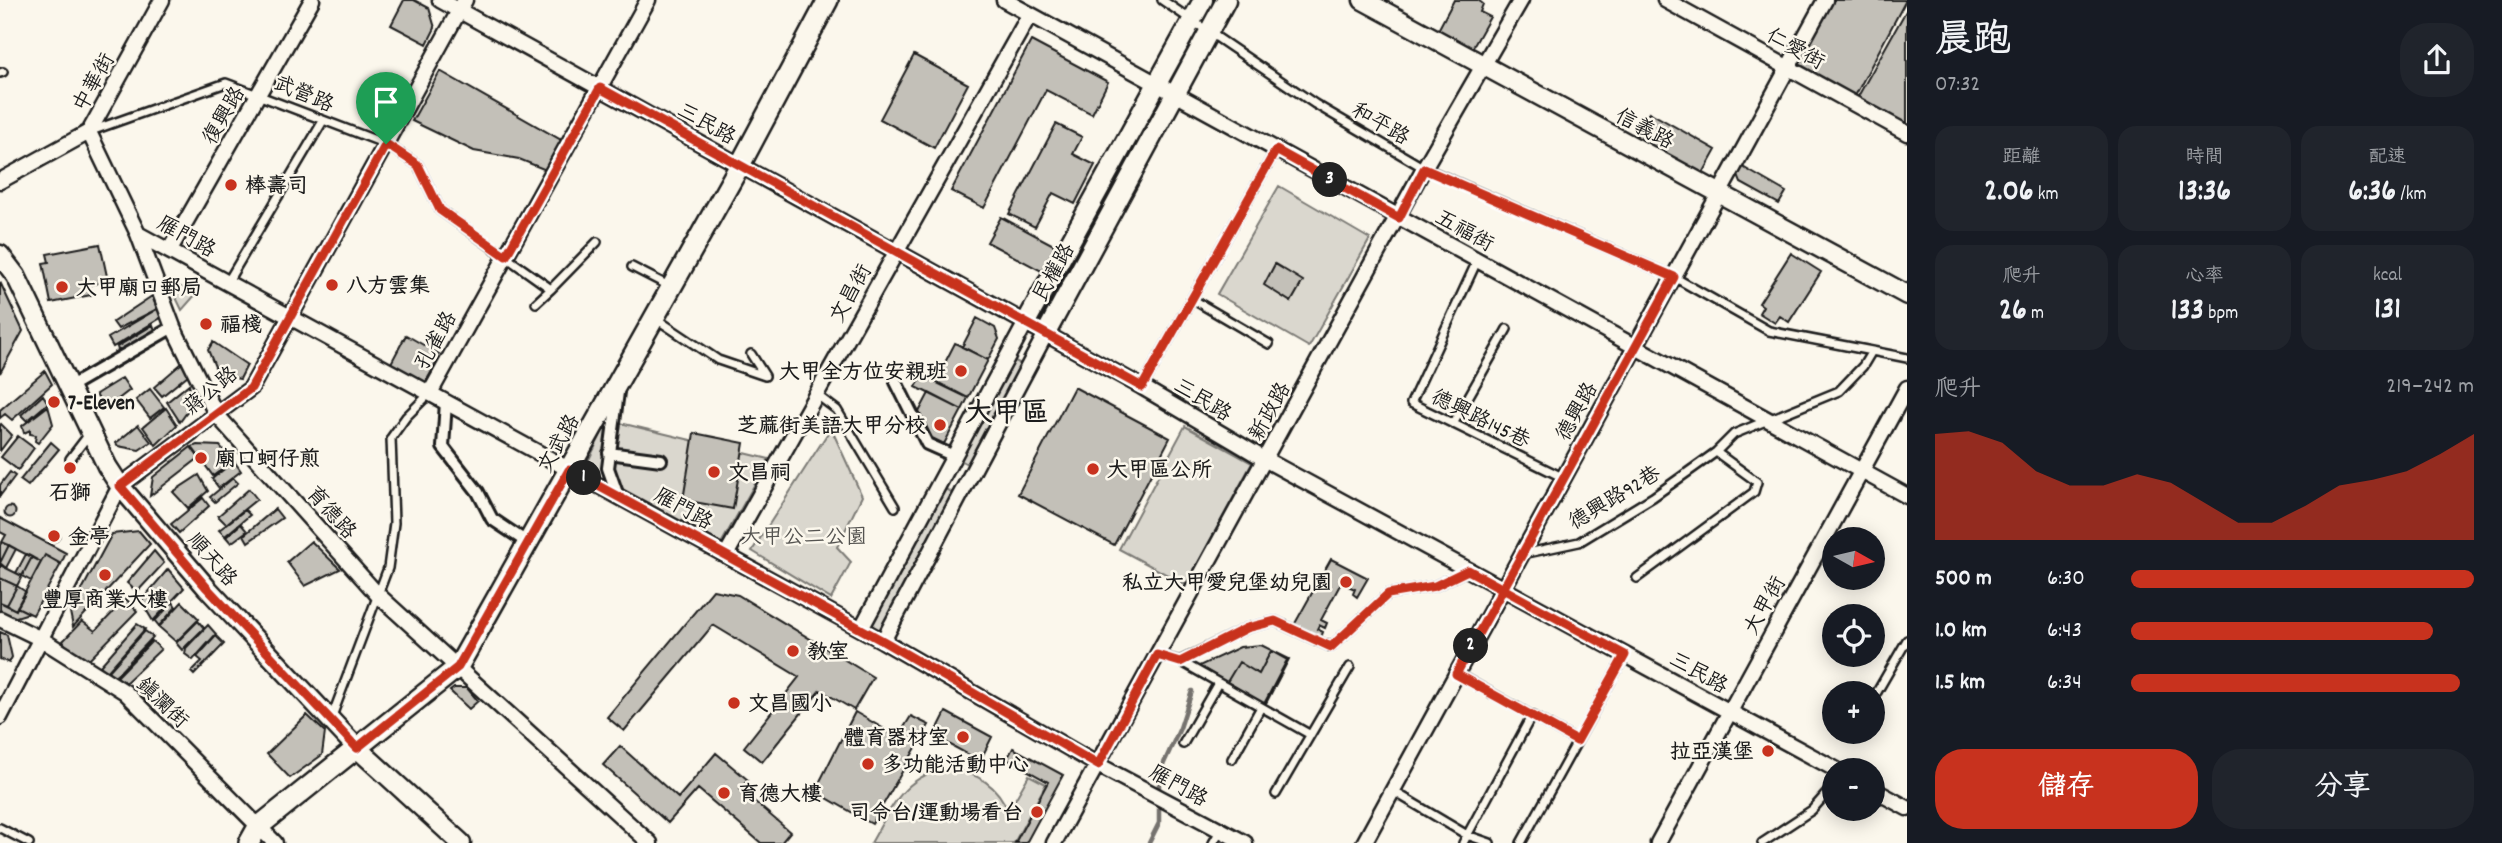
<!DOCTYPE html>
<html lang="zh-TW">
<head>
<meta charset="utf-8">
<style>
  :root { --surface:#171b24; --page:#20242c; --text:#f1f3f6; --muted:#9ea1a6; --accent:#c8321e }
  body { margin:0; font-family:Dekko,"LXGW WenKai TC",sans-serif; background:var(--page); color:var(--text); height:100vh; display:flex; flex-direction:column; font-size:26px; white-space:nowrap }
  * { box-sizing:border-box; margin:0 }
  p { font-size:23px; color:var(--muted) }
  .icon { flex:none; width:38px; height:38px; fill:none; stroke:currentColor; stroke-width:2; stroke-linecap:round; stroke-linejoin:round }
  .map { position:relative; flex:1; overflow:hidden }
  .panel { display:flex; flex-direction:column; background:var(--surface); width:595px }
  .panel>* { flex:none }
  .needle { width:46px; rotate:98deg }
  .controls { position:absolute; left:1822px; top:527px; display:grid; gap:14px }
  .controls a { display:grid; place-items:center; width:63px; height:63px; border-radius:50%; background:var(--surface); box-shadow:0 4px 18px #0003; font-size:35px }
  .pin { position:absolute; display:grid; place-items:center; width:60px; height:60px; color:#fff; margin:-72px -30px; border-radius:50% 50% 50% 0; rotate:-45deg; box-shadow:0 0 7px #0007 }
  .pin .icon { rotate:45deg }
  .km { position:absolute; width:35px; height:35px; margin:-18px; border-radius:50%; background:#222; color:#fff; font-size:19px; line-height:35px; text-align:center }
  .round { display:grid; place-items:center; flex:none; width:74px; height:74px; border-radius:28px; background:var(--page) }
  .headline { display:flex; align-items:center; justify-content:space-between; height:119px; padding:0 28px }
  h1 { font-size:38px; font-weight:700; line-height:52px }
  .metrics { display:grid; grid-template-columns:repeat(3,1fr); gap:10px; height:119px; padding:7px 28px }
  .metrics div { display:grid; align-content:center; border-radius:18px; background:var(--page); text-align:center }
  .metrics b { font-size:30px; font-weight:700 }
  .metrics small { font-size:19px; font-weight:400 }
  .metrics p { font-size:19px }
  .chart { height:196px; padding:14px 28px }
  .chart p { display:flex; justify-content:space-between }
  .chart svg { width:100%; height:126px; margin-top:7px; fill:var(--accent); opacity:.7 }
  .action { display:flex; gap:14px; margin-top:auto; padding:14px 28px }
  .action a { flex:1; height:80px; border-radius:28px; background:var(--accent); color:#fff; font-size:28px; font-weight:700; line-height:80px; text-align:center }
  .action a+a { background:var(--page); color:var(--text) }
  ul { padding:0 28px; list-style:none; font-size:23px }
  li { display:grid; grid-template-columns:112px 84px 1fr; align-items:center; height:52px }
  li i { height:18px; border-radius:9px; background:var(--accent) }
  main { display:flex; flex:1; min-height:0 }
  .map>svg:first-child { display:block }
  .green { fill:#dad7ce; stroke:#7b7a75; stroke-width:2 }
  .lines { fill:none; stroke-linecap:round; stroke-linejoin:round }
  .stream { stroke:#74726e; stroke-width:4.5 }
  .building { fill:#c3c0b8; stroke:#1c1c1c; stroke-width:2 }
  .service-casing { stroke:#1c1c1c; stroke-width:12 }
  .pedestrian-casing { stroke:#1c1c1c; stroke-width:16 }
  .minor-casing { stroke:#1c1c1c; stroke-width:19 }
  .tertiary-casing { stroke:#1c1c1c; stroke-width:23 }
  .secondary-casing { stroke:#1c1c1c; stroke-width:24 }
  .service { stroke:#fbf7ec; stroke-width:7 }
  .pedestrian { stroke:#fbf7ec; stroke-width:10 }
  .minor { stroke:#fbf7ec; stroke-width:14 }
  .tertiary { stroke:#fbf7ec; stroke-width:18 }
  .secondary { stroke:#fbf7ec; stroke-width:19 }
  .route-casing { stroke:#fff; stroke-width:14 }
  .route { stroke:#c8321e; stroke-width:9 }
  .poi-dot { fill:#c8321e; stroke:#fbf7ec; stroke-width:2.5 }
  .labels { text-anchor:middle; stroke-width:5; stroke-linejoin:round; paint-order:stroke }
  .street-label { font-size:21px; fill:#1c1c1c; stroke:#fbf7ec }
  .poi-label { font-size:21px; font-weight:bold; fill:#1c1c1c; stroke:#fbf7ec; text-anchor:start }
  .park-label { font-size:21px; fill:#555451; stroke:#fbf7ec }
  .district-label { font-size:28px; font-weight:bold; fill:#1c1c1c; stroke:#fbf7ec }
</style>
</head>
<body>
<main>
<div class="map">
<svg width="1907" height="843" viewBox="0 0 1907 843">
  <rect width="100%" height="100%" fill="#fbf7ec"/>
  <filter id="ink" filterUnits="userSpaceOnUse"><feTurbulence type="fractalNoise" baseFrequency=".0143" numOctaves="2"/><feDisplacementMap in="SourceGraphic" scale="14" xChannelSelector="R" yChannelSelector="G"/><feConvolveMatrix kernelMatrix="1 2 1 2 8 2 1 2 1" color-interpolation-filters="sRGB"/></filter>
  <g filter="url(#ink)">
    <!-- green -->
    <path class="green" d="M1279,186l91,53 -61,108 -92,-53z
      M169,283l28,10 -15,17z
      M1011,359l14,7 -54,100 -13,-7z
      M608,420l161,39 -51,90 -136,-75z
      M1185,426l67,37 -66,122 -67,-36z
      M831,428l31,68 -25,51 14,15 -20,37 -79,-48z
      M943,488l14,7 -74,137 -13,-7z
      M949,769c28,3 50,17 59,43l21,-37 17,9 -32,59h-143c20,-35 34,-70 78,-74z"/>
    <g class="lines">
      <!-- stream -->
      <path class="stream" d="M1149,843l10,-20v-49l21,-46 12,-37"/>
    </g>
    <!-- building -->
    <path class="building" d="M404,0h10l15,8 6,20 -8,16 -36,-19z
      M1454,0h24l5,4 -3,8 10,5 -18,32 -35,-17z
      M1832,0h74l-52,98 -57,-31z
      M1907,9v120l-51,-29z
      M1031,41l77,41 -16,32 -46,-24 -62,118 -33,-17z
      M914,55l54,29 -34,64 -54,-29z
      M440,71l121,69 -15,30 -27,-11 -45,-8 -62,-30z
      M1649,112l67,38 -15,27 -67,-37z
      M1056,124l26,13 -9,17 22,11 -20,39 -22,-11 -18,34 -26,-13z
      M1741,166l45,26 -7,12 -38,-21 -4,-10z
      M1001,217l60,32 -14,25 -60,-32z
      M100,244l8,37 -19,4 2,10 -40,8 -8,-40 6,-1 -2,-8z
      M1791,253l30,19 -32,50 -9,-6 -5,7 -16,-10 4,-7 -4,-3z
      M1275,264l28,17 -12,21 -27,-17z
      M0,282l23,49 -23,42z
      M152,296l5,13 -39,20 -5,-7z
      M159,308l5,8 -51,31 -5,-9z
      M977,318l18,10 4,11 -11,21 -26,-13z
      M153,325l3,7 -37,22 -2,-7z
      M406,335l35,20 -17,30 -34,-20z
      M213,342l34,23 -7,14 -22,-5 -10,-24z
      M955,343l33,17 -20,38 -33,-16z
      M182,363l6,12 -26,21 -8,-9z
      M45,371l7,13 -40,36 -7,-6 -5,4v-8z
      M923,375l45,23 -6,12 -46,-23z
      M122,378l8,12 -26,20 -8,-16z
      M189,384l3,21 -12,17 -13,-20z
      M1074,387l96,51 -56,107 -96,-51z
      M150,389l14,18 -14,11 -14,-18z
      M929,393l33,17 -18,34 -12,-6 -13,-26z
      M43,395l5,8 -21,18 -6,-6z
      M48,406l5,18 -15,19 -3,-2 1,-6 -6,-1v-4l-6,3 -2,-7z
      M166,408l11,17 -21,20 -13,-18z
      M1,424l11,11 -12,16v-26z
      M138,425l13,17 -12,8 -21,-4 -2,-3z
      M694,433l50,10 -11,66 -50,-9z
      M18,436l16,12 -16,22 -17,-13z
      M51,442l8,7 -31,37 -8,-6z
      M197,445l23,1 13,15 -20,15 -21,-29z
      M191,447l8,11 -49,38 3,-19z
      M234,461l7,10 -22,17 -7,-9z
      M10,472l5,4 -15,20v-11z
      M199,475l9,16 -20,17 -15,-16z
      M233,478l5,5 -23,19 -5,-5z
      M249,489l8,10 -31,25 -8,-8z
      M203,498l6,8 -30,27 -8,-9z
      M4.5 512a5.5 5.5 0 1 1 11 0a5.5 5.5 0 1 1-11 0Z
      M275,509l7,9 -34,24 -4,-7z
      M245,510l5,5 -25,21 -6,-6z
      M0,518l66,35 -5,11 -16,-9 -4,7 -39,-20 4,-7 -6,-3z
      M241,524l6,7 -16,12 -5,-6z
      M48.5 536a5.5 5.5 0 1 1 11 0a5.5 5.5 0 1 1-11 0Z
      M139,531l11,13 -77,83 -3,-15 42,-78z
      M311,541l29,28 -35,17 -18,-24z
      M2,542l7,3 -9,18v-18z
      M9,545l7,4 -10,19 -6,-5z
      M154,551l10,12 -27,29 -10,-9z
      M26,554l6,3 -10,19 -6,-3z
      M45,555l16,9 -28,51 -16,-8z
      M32,557l9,5 -10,19 -9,-5z
      M1331,559l37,19 -11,19 -4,-3 2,-5 -14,-6 -20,37 6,3 -2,5 -6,-3 -2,4 6,3 -3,8 -27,-13z
      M0,565l22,11 -5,10 -17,-8z
      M168,569l16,19 -31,33 -12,-20z
      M0,578l17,8 -10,19 -7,-3z
      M17,586l9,6 -10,18 -9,-5z
      M713,590l25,5 135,82 -19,33 -34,-20 -58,72 -18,-15 55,-70 -86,-52 -89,106 -17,-14z
      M126,599l11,12 -50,51 -20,-14 -4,-7 19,-20 13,10z
      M0,602l16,8 1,-3 12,6 -16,5 -13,-7z
      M173,602l3,5 -17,19 -4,-5z
      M182,602l17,17 -23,23 -17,-15z
      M198,621l6,7 -22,22 -6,-7z
      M137,624l8,5 -38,43 -7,-6z
      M208,625l8,9 -23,26 -8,-6 1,-6z
      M145,631l8,6 -39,41 -6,-6z
      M0,632l7,3 5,22 -3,6 -9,-4z
      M216,636l8,8 -30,31 -3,-3 11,-11 -5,-4z
      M152,641l9,8 -39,37 -7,-7z
      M1261,645l28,14 -24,46 -66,-39 41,-19z
      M1271,651l16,9 -23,44 -37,-22 12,-20 20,12z
      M454,688h13l11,13 -9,8 -19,-18z
      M855,712l43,25 13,-21 18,9 -57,99 -57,-33z
      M946,712l46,25 -12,24 -46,-25z
      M307,715l18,17 -3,23 -32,23 -23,-24z
      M620,746l58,52 38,-45 32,27 -8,9 50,43 -9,11h-20l-63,-54 -30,34 -65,-58z
      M1013,748l50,27 -37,68h-11l33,-61 -41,-23z"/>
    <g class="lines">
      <!-- service casing -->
      <g class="service-casing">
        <path id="service" d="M1162,0l153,104 109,64 250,109 95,54 103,20
          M0,73l3,-1
          M91,131l135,-48 160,61 32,21 22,45 111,79 46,-47
          M1477,261l-66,142 153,75
          M632,267l39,20
          M227,283l96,-162
          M1192,299l77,45
          M536,303l15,-14
          M655,318l63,42 47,16 -14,-22
          M1142,387l134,-237
          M817,395l20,15 58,97
          M1453,424l54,-95
          M70,459l20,-26
          M1523,554l56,-12 74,-45 63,-45 18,-18 105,-43 24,-25 9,-15 35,7
          M1637,578l117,-86 3,-10 -41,-30
          M1158,655l22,6 67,-33 28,-7 56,26 57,-53 47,-8 33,-16
          M1180,661l129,73
          M1457,674l120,67
          M1877,692l30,-52
          M331,719l57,-151 6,-45 -3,-85 15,-21 24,-24
          M1183,744l35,-61
          M1232,759l29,-52
          M1393,791l74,44 23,8
          M1276,794l74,-127
          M0,828l29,15
          M1213,843l7,-12
          M1463,843l69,-128
          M1521,843l104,-188
          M1762,843l50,-33 22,-25"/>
      </g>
      <!-- pedestrian casing -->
      <g class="pedestrian-casing">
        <path id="pedestrian" d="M896,382l31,62 27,12
          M69,387l104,-60
          M618,392l-10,76 10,28
          M446,402l-3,45 35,45 14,27 36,24
          M609,453l52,7"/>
      </g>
      <!-- minor casing -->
      <g class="minor-casing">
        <path id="minor" d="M440,0l702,387 124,73 571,310
          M1004,0l903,496
          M1665,0l242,133
          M89,132l49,102 35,93 43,87 161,180 273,249
          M0,181l89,-49 73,-132
          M138,234l745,407 215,124 147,78
          M169,251l143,-251
          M430,393l218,-393
          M726,555l304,-541
          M0,619l41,20 84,53 150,151
          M861,629l164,-305
          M883,641l162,-306
          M0,717l120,-231 131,-98 214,-388
          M1872,789l35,19
          M1054,843l370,-675 97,-168
          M1364,843l461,-843
          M1658,843l249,-455"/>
      </g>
      <!-- tertiary casing -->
      <g class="tertiary-casing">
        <path id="tertiary" d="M1363,0l544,295
          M0,255l16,21 91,190 13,20 87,102 150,160 104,95
          M1025,324l178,-324
          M1045,335l181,-335"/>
      </g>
      <!-- secondary casing -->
      <g class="secondary-casing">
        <path id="secondary" d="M249,843l9,-16 200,-160 282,-502 88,-165"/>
      </g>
      <!-- service -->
      <use href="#service" class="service"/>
      <!-- pedestrian -->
      <use href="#pedestrian" class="pedestrian"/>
      <!-- minor -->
      <use href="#minor" class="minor"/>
      <!-- tertiary -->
      <use href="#tertiary" class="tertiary"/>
      <!-- secondary -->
      <use href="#secondary" class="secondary"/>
    </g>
  </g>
  <g class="lines" filter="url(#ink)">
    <!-- route casing -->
    <g class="route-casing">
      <path id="route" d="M386,144l-135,244 -131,98 87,102 150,160 101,-81 111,-197 314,171 215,124 59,-110 23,7 67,-34 28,-7 56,26 57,-53 47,-8 33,-16 35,19 -47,85 121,67 48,-86 -122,-66 171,-312 -250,-108 -25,49 -123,-68 -134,237 -542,-299 -94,168 -66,-46 -22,-45 -32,-21"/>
    </g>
    <!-- route -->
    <use href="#route" class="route"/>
  </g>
  <!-- markers -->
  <g class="poi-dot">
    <circle cx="231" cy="185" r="7"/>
    <circle cx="332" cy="285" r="7"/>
    <circle cx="62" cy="287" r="7"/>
    <circle cx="206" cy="324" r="7"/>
    <circle cx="961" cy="371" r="7"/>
    <circle cx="54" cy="402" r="7"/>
    <circle cx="940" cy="425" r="7"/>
    <circle cx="201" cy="458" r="7"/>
    <circle cx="70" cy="468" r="7"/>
    <circle cx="1093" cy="469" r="7"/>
    <circle cx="714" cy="472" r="7"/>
    <circle cx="54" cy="536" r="7"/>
    <circle cx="105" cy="575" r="7"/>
    <circle cx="1346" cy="582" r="7"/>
    <circle cx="793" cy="651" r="7"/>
    <circle cx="734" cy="703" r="7"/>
    <circle cx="963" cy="737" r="7"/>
    <circle cx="1768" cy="751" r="7"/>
    <circle cx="868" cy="764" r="7"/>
    <circle cx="724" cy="793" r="7"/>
    <circle cx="1037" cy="812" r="7"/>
  </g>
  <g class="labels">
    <!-- street labels -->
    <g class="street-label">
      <text transform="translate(1796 48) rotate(29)" y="7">仁愛街</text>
      <text transform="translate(93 82) rotate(-61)" y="7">中華街</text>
      <text transform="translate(304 93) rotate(23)" y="7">武營路</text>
      <text transform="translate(223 115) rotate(-60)" y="7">復興路</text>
      <text transform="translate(707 123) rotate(29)" y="7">三民路</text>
      <text transform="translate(1381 123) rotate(30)" y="7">和平路</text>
      <text transform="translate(1645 128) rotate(28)" y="7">信義路</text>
      <text transform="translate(1465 230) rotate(29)" y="7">五福街</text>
      <text transform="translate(187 236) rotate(29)" y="7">雁門路</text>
      <text transform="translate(1053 272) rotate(-61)" y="7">民權路</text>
      <text transform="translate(850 293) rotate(-61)" y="7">文昌街</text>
      <text transform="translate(435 340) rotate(-61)" y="7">孔雀路</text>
      <text transform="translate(210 390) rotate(-39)" y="7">蔣公路</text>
      <text transform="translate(1203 399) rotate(31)" y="7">三民路</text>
      <text transform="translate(1269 411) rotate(-61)" y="7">新政路</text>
      <text transform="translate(1576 411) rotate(-61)" y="7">德興路</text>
      <text transform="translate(1481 418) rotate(26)" y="7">德興路145巷</text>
      <text transform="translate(558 443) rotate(-61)" y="7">文武路</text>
      <text transform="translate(1614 497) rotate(-31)" y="7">德興路92巷</text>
      <text transform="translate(684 508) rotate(29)" y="7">雁門路</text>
      <text transform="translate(332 512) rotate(48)" y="7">育德路</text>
      <text transform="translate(213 559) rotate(49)" y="7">順天路</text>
      <text transform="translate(1764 605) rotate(-61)" y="7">大甲街</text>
      <text transform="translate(1699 672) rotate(29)" y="7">三民路</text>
      <text transform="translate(163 702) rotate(44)" y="7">鎮瀾街</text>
      <text transform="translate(1179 785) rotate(29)" y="7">雁門路</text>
    </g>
    <!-- poi labels -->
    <g class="poi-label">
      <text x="245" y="192">棒壽司</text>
      <text x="346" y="292">八方雲集</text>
      <text x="76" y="294">大甲廟口郵局</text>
      <text x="220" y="331">福棧</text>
      <text x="947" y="378" text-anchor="end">大甲全方位安親班</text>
      <text x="68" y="409">7-Eleven</text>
      <text x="926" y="432" text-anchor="end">芝蔴街美語大甲分校</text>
      <text x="215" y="465">廟口蚵仔煎</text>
      <text x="1107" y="476">大甲區公所</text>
      <text x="728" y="479">文昌祠</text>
      <text x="70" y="499" text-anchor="middle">石獅</text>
      <text x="68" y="543">金亭</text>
      <text x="1332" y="589" text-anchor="end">私立大甲愛兒堡幼兒園</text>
      <text x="105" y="606" text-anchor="middle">豐厚商業大樓</text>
      <text x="807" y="658">教室</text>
      <text x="748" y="710">文昌國小</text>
      <text x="949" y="744" text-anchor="end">體育器材室</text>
      <text x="1754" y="758" text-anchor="end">拉亞漢堡</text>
      <text x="882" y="771">多功能活動中心</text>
      <text x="738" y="800">育德大樓</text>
      <text x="1023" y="819" text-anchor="end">司令台/運動場看台</text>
    </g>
    <!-- park labels -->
    <g class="park-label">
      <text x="804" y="543">大甲公二公園</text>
    </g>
    <!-- district labels -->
    <g class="district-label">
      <text x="1007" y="421">大甲區</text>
    </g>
  </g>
</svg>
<div class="controls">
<a><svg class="needle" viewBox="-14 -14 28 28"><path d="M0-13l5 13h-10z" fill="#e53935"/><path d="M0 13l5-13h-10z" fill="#9ea1a6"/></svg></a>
<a><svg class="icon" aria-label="locate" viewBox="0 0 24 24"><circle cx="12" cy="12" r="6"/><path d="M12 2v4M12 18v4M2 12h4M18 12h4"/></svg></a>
<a>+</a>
<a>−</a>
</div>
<div class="pin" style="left:386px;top:144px;background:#1e9e55"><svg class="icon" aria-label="arrive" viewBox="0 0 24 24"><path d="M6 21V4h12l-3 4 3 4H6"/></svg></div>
<b class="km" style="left:584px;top:478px">1</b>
<b class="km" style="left:1471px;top:646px">2</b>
<b class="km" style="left:1330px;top:180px">3</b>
</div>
<section class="panel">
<div class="headline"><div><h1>晨跑</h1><p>07:32</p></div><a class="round"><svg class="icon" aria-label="share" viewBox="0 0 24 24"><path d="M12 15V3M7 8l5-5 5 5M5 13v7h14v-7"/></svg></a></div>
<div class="metrics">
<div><p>距離</p><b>2.06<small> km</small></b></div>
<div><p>時間</p><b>13:36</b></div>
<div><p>配速</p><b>6:36<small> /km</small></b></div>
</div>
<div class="metrics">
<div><p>爬升</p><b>26<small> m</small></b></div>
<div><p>心率</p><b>133<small> bpm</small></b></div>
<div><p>kcal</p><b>131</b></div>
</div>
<div class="chart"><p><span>爬升</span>219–242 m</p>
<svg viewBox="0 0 160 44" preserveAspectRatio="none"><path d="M0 44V7L10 6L20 10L30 20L40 25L50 25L60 21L70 24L80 31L90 38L100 38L110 32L120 25L130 23L140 20L150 14L160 7V44z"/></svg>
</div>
<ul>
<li><b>500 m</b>6:30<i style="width:100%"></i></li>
<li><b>1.0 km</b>6:43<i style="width:88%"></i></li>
<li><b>1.5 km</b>6:34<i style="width:96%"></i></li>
</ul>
<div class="action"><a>儲存</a><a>分享</a></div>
</section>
</main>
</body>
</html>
